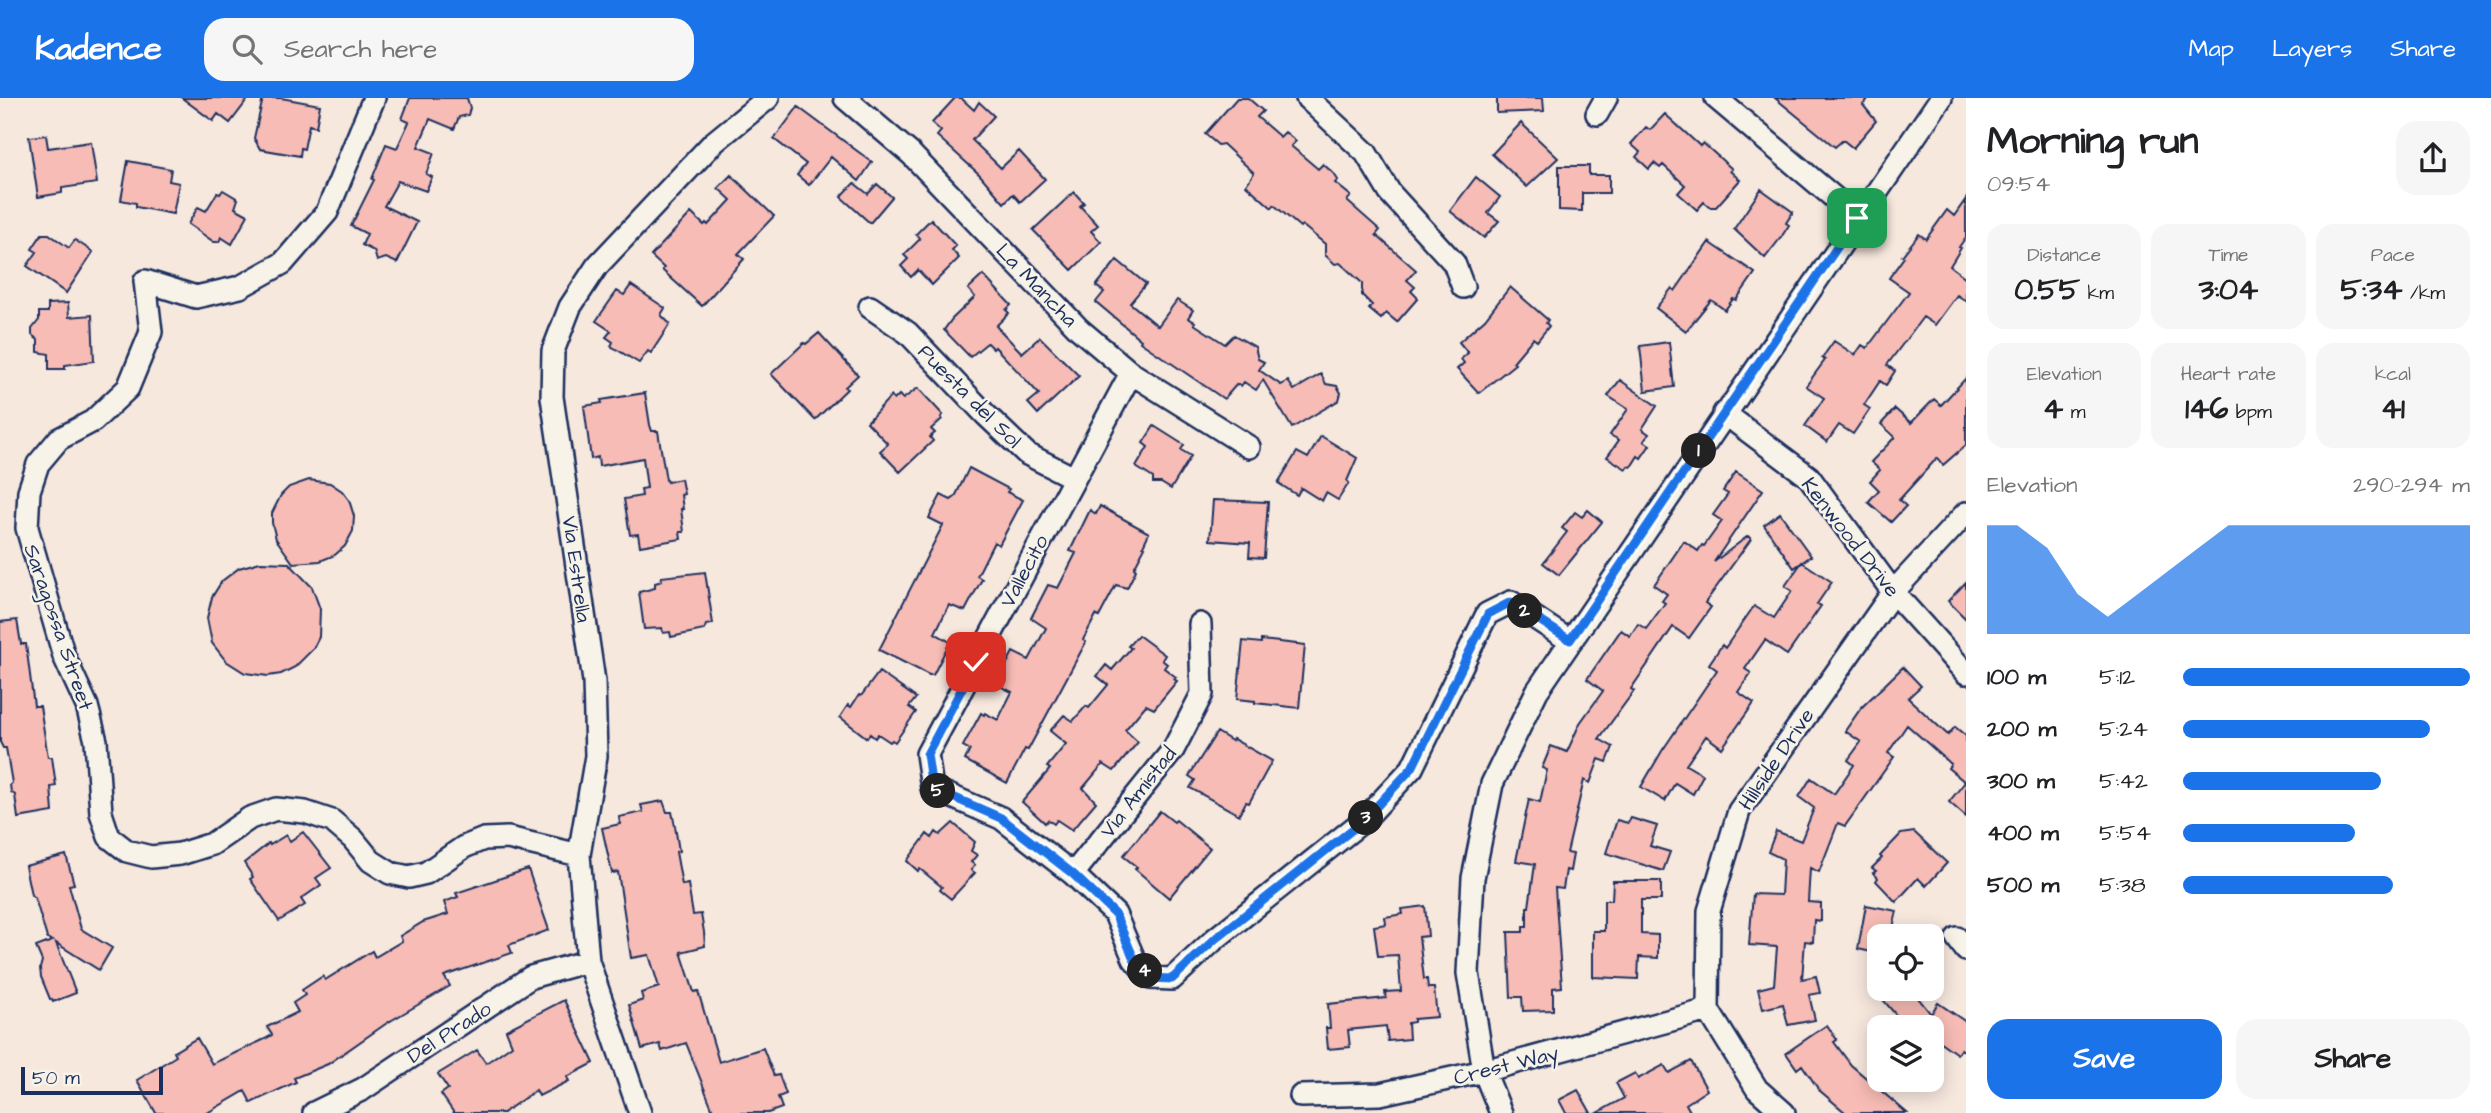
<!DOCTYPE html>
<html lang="en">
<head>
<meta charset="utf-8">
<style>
  :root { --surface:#fff; --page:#f6f6f6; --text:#202124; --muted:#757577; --accent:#1a73e8 }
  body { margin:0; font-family:"Architects Daughter",sans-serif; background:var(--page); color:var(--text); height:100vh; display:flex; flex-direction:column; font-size:26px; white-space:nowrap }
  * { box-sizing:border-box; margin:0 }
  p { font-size:23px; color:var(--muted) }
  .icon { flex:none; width:38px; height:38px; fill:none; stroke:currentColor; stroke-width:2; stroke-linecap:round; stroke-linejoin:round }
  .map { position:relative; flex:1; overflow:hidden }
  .details { display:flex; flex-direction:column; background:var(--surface); width:525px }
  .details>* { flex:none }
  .fabs { position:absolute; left:1867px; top:826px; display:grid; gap:14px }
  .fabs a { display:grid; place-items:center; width:77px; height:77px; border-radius:14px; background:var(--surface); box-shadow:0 4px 18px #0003; font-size:35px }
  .scale { position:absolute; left:21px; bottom:18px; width:142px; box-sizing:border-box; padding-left:7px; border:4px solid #1b2f5e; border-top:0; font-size:19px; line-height:24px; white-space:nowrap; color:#1b2f5e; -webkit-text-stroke:5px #f7f3e8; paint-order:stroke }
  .pin { position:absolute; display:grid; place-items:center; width:60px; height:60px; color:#fff; margin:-30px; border-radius:14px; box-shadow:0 4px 10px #0006 }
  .km { position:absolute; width:35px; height:35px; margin:-18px; border-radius:50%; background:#222; color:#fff; font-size:19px; line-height:35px; text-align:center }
  .round { display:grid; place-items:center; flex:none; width:74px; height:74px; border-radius:21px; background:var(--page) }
  .overview { display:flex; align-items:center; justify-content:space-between; height:119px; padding:0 21px }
  h1 { font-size:38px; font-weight:700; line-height:52px }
  .stats { display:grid; grid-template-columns:repeat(3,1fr); gap:10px; height:119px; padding:7px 21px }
  .stats div { display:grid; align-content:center; border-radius:18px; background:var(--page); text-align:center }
  .stats b { font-size:30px; font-weight:700 }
  .stats small { font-size:19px; font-weight:400 }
  .stats p { font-size:19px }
  .chart { height:196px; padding:14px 21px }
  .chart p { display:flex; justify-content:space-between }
  .chart svg { width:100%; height:126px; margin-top:7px; fill:var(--accent); opacity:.7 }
  .button { display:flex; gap:14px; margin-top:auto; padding:14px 21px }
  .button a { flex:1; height:80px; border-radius:21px; background:var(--accent); color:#fff; font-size:28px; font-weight:700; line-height:80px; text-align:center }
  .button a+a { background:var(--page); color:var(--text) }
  ul { padding:0 21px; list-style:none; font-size:23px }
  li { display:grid; grid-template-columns:112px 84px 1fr; align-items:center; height:52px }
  li i { height:18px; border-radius:9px; background:var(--accent) }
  header { display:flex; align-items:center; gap:42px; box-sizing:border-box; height:98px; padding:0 35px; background:var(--accent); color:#fff }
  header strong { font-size:33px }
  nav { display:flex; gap:38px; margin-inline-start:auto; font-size:24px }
  .search { width:490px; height:63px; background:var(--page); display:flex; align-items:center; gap:18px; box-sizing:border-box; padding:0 24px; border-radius:21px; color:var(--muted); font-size:26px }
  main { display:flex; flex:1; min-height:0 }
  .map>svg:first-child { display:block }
  .building { fill:#f7bcb5; stroke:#1b2f5e; stroke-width:2 }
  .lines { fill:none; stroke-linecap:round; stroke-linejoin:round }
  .minor-casing { stroke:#1b2f5e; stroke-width:26 }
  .minor { stroke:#f7f3e8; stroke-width:21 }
  .route-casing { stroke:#fff; stroke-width:14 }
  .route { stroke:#1a73e8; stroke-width:9 }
  .labels { text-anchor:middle; stroke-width:5; stroke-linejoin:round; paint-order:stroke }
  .street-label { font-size:21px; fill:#1b2f5e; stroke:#f7f3e8 }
</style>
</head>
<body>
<header>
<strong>Kadence</strong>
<div class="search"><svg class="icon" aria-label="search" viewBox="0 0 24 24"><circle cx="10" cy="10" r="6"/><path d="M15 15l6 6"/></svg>Search here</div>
<nav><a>Map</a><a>Layers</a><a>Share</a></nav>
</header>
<main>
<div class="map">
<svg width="1966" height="1015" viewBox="0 0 1966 1015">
  <rect width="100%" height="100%" fill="#f7e8de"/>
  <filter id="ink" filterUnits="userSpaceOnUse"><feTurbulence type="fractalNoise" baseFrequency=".0143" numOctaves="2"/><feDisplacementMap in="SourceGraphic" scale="14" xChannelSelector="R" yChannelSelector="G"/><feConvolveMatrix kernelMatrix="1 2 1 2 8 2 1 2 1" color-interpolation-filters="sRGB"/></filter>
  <g filter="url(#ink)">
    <!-- building -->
    <path class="building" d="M182,0h67l-19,25 -12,-9 -5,7z
      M263,0h18l39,7 -4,22 -7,-2 -5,24 -3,-1 -1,8 -40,-7 -6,-11z
      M410,0h57l3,10 -2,7 -9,2 -5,12 -24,-10 -12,28 16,6 -8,21 6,3 -6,14 -28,-10 -14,25 33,16 -20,41 -11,-5 -9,3 -3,-10 -12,-6 5,-11 -16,-8 23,-46 -2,-1 14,-35 11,4 12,-26 -7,-3z
      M955,0h6l13,12 5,-8 15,14 -22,24 29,28 18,-17 26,28 -25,23 -7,-8 -9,9 -24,-28 -43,-39 4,-5 -9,-8z
      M1237,0h11l15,13 -6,6 23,20 5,-5 11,9 -5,5 27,23 5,-5 11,10 4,6 -3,3 16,13 -4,5 33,29 -4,5 40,35 -9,10 8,7 -4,4 7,7 -21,24 -11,-9 -5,6 -12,-10 3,-4 -10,-10v-12l-22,-20 -5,1 -10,-9v-11l-23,-19 -2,2 -26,-22 -2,3 -26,-23 8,-12 -31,-29 -5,1 -13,-11z
      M1497,0h46l1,13 -47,2z
      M1775,0h94l-6,7 13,16 -23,27 -10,-8 -8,7z
      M798,9l74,55 -13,19 -28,-24 -22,28 -12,-10 9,-11 -32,-25z
      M1665,16l35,32 3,-3 29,26 -2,2 10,9 -24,27h-6l-6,-5 -7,8 -19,-17 7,-8 -22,-20 -3,3 -6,-5 -5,6 -13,-12 4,-5 -9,-8 15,-17 4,3z
      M1521,25l37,35 -31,29 -35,-33z
      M46,37l2,13 43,-6 6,41 -35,5v5l-24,4 -9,-60z
      M128,63l43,8 -2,12 10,2 -6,31 -37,-7v-4l-15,-3z
      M1559,68h30v9h20v18h-27v18l-23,-1z
      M731,77l43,41 -36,38 6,5 -42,47 -40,-36 2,-2 -13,-12 40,-43 13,12 2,-2 2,2 23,-25 -13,-12z
      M1476,79l24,20 -12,16 11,8 -15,17 -34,-27z
      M854,85l14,11 9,-10 15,13 -22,26 -29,-26z
      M1761,91l32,23 -7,11 3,2 -7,11 -17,22 -31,-29z
      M223,92l15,9 -3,9 13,7 -16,29 -11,-7 -2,5h-5l-26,-18 10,-17 8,4 11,-18 3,1z
      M1074,94l10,11 -4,3 18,19 -7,6 10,11 -29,28 -39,-40z
      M1966,101v38l-7,10 2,1 -11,18 16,12v23l-9,-6 -22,30 -12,-8 -36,48 8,6 -9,14 -6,-4 -16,24 6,4 -17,25 -14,-9 -12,17 -22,-16 19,-28 -18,-12 19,-26 -3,-2 12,-17 21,14 7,-10 5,3 42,-56 -20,-14 15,-21 -2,-1 17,-22 7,5 21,-29 7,6z
      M931,121l25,27 -4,4 7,8 -27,27 -14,-15 -7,7 -10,-11 7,-7 -4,-4 16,-16 -4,-5z
      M42,136h7l20,14 6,-8 18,12 -27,41 -39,-27 10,-14 -5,-3z
      M1709,144l46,31 -19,27 -3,-1 -8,11 -14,-10 -25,31 -30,-23 16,-20 3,3z
      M1117,162l29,24 -16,19 28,23 19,-26 16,10 -5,8 7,4 -1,2 31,20 9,-9 21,12 3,12 6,3 -5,8 22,15 7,-4 6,9 27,-16 5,10 11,2 4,7 -2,7 -47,28 -29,-48 -7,10 -12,-8 -3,4 -4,-2 -13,15 -84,-57 1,-2 -45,-38 8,-10 -8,-6z
      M983,177l28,30 -5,5 3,3 -13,13 26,27 18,-16 39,39 -41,38 -10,-11 11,-9 -44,-47 -2,2 -6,-6 -17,14 -26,-27 8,-11 23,-22 -7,-8z
      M631,187l34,23 -4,7 9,9 -19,29 -3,-2 -9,12 -28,-17 2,-4 -7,-5 5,-6 -15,-10 21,-30 7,4z
      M1510,189l38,33 -2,3 3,3 -12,15 -4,-3 -20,24 2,2 -36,29 -22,-24 7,-6 -3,-4 7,-6 -9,-11 26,-23z
      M68,205l1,14 23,-2 2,46 -29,4v4h-16v-15l-11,-2v-12l-6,-5v-6l7,-9v-8h9v-8z
      M819,235l39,42 -13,12 2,2 -32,31 -44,-46 33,-31 2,1z
      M1669,244l5,45 -29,4 -5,-45z
      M1966,280v67l-23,20 -6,-7 -38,42 7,6 -15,16 -23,-20 11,-12 -9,-9 10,-11 -9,-8 24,-25 -14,-13 14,-15 16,14 23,-24 7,6z
      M1620,282l37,26 -15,23 7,5 -5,7 6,4 -9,13 -3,-2 -7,11 -3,-1 -2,3 -19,-12 12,-17 -9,-5 18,-26 -20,-13z
      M918,290l25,27 -2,2 1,2 -11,10 4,4 -5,4 3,4 -33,31 -20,-21 8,-7 -21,-22 24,-26 3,4 5,-5 4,4z
      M645,295l5,32 2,6h6l8,49 1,2 14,-3 3,15 -3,1 2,14h-2l3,23h-4l1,7 -41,7 -2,-12 -8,1 -6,-36 18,-3 -1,-7 6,-1 -4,-30 -44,8 -1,-9 -7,2 -7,-53 18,-3 -1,-3z
      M1154,328l30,19 -3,5 10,6 -20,33 -10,-6h-8v-5l-17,-11 12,-20 -5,-4z
      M1321,338l36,22 -10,23 2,2 -11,17 -12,-7 -4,8 -21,-13 -4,7 -19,-12 19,-31 11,6z
      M969,370l40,21 -2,3 16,8 -24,45 -5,-3 -17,34 5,3 -17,32 -16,-6 -14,28 15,9 -17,33h-4l-50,-25 64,-125 -14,-7 12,-23 10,5 4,-3z
      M1736,374l27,18 -49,72 34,-26 3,3 -46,64 6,4 -22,31 -16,-11 -42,62 3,2 -35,48 14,8 -6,15 -8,-3 -9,24 -6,-3 -17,73 6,1 -3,17 -4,-1 -3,19 -8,-1 7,99 -9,1v22l-30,1 -1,-14h-11l-3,-65h15v-6h4v-19h2l6,-43 -19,-3 13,-62 11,3 7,-32 -5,-2 9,-22 16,6 13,-29 23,-32 -16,-12 34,-49 9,6 8,-12 8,5 19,-26 -3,-2 5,-7 -13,-9 30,-44 14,10 4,-6 2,1 18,-25 -9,-6 15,-21 -5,-3z
      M309,382l21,3 12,8 7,9 5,16 -1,15 -8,15 -10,9 -15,6 -27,2 -17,-24 -4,-16v-10l9,-18 8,-8z
      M1213,402l55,2 -4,56 -15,-1 1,-14 -40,-3z
      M1100,408l49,27 -6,13 2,1 -11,21 2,2 -9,18 -11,-3 -17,32 -3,-2 -13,25 3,2 -58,108 -3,-1 -18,34 -42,-23 5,-10 -7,-4 18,-33 3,2 1,-2 13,7 14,-28 -16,-8 17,-32 16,8 17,-32 -15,-10 17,-33 10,3 18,-35 -6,-2 20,-41 6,4z
      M1588,412l14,12 -43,53 -16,-12 24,-31 -5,-4 13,-16 7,5z
      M1780,415l31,43 -17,12 -30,-43z
      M260,464l29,1 23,24 8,22 -1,28 -6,12 -18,18 -14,7 -13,2 -23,-3 -19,-12 -14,-18 -5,-25 5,-21 10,-16 17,-13z
      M1802,464l30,20 -15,22 4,2 -34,49 -22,-15 -20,29 6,4 -13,19 16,11 -32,45 -16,-12 -20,29 17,10 -10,19 -18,-11 -10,18 -24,-14 21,-36 55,-81 -8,-6 13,-19 3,3 29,-42 20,12 18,-27 -7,-5z
      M705,474l8,52 -7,1 -2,5 -33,7 -1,-5 -7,1 -1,-5 -18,1 -5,-37 16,-4v-5l7,-2 -1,-4z
      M1966,484v37l-18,-18z
      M17,522l4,24h5l8,62h6l8,51h4l4,29 -5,1 2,25 -35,6 -3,-23 -4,-3 -1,-7 2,-2 -6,-35h-3l-3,-6v-120z
      M1138,537l27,20 -3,5 5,4 -3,4 12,9 -2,2 3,2 -23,28 -8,-4 -21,25 13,12 -24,29 -11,-7 -20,24 13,14 -24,28 -15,-10 -3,4 -6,-4 -3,3 -23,-21 28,-33 -3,-2 19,-23 -16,-13 14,-16 9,6 13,-15 3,2 19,-23 -11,-9 9,-11 6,5 19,-22 -3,-2z
      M1261,542l44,5 -6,63 -44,-5v-2l-18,-2 6,-58 18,2z
      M1903,569l18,19 -13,12 40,37 7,-8 11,9v81l-17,-15 16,-20 -17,-14 3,-4 -44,-39 -19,28 6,4 -49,69 -7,-3 -19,49 -9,-4 -2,34 13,1v18l-7,-1 -1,22 -8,-1 -3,38 14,-3 4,17 -11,2 6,25 -27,5 -5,-21 -20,5 -5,-20 16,-4 3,-38 -28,-2 4,-51 28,1 2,-36 -15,-7 8,-21 25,10 13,-33 -15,-11 12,-19 23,16 20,-29 -6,-5 13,-18 -16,-11 16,-23z
      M879,574l37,26 -7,9 7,5 -21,30 -3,-2 -2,2 -12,-8 -3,4 -5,-4 -3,4 -27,-21 8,-12 3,2 8,-12 2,1z
      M1217,634l15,9 1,-2 39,22 -23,42 -3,-1 -7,13 -49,-27 5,-8 -6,-4z
      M663,703l4,11h5l3,14 4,25 -3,1 6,33 6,-1 5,31 8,-1 3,18 1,14 -24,6 13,40 4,-1 21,71 44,-14 11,28 5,-1 7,19 -8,3 4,11 -14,5h-54l-28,-70 -24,8 -2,-7 -18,5 -13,-44 14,-5 -2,-7 18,-6 -10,-32 -18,3 -13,-86 -6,1 -10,-45 18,-4 -1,-7 24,-5 -2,-7z
      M1160,713l14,11 2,-2 34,28 -41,50 -34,-29 2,-2 -14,-11z
      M1631,720l26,8 -7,20 20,6 -7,19 -57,-18 11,-33 11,3z
      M953,725l22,19 -4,9 6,4 -6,7 4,3 -4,5 4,3 -24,26 -11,-9 2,-3 -22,-18 -2,2 -11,-10 20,-27 5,4 4,-6 4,3z
      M303,734l28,36 -15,10 5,7 -20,14 4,6 -26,16 -29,-42 3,-2 -9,-14 25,-20 1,2 16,-10 4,6z
      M1914,734l33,31 -21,23 -8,-8 -22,24 -20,-21 2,-3 -5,-5 3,-2 -4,-3 10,-10 -2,-2 21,-22z
      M66,757l8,29 -5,1 12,44 31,19 -13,22 -43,-27 20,50 -23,9 -1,-3h-2l-9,-22 -1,-9 2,-7 -6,-14 16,-6 -5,-3 -12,-40 -4,-3 -6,-29z
      M528,771l21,61 -40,15 3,8 -68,23 6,10 -63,37 -59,41 -34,14 2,4 -45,21 -6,-12 -38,22h-51l-19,-33 39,-24 -2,-4 23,-14 15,26 53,-25 7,-4 -5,-8 31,-15 -5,-9 12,-8 -3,-5 21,-14 2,4 47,-29 3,6 27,-16 -2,-5 23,-14 25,-8 -4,-12 14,-5 -2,-4z
      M1613,783h48v19h-20v34l17,1v23l-19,-1 -1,22 -45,-2v-46h11v-31h8z
      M1866,807l31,6 -6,25h-11v18l-22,-5z
      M1425,808l3,30 -9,1 5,42h3l1,9h6l3,29 -23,2v3l-6,1 1,16 -21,2 -2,-15 -38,4 2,17 -22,2 -2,-21h4l-2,-24 58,-6 -1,-6 16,-1 -3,-36 -20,1 -4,-30 12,-2 -1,-7 18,-3 -1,-5z
      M1874,891h37l20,25 7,-11 28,19v30l-5,-3 -4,5 -25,-18v-9h-26z
      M564,902l30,63 -27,14 2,4 -30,15 -3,-6 -33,23h-49l-13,-19 7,-5 -10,-15 39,-24 9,13 26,-18 -6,-15z
      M1827,927l10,15 -3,2 17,23 56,48h-61l-27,-23 -17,-25 -5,4 -11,-16z
      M1691,963l16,29 -21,14 5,9h-94l27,-15 -8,-15 19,-10 3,6 26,-14 5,8z
      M1578,992l13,23h-25l-7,-13z"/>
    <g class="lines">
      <!-- minor casing -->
      <g class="minor-casing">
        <path id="minor" d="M374,0l-47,114 -44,51 -43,24 -44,10 -51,-16 6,51 -23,56 -35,33 -34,18 -21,25 -9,27 -2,37 37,128 23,50 9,35 5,72 8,24 18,14 24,6 29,-3 32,-10 38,-26 26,-9 29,3 27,9 21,18 18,22 19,12 19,4 17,-4 38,-26 20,-8 24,-1 71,17
          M845,0l66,56 168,175 52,44 118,74
          M1307,0l59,55 24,40 64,70 9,24
          M1716,0l141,119
          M1597,16l9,-16
          M870,209l38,26 78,82 41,39 47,24
          M1131,275l-204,381 5,34 69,30 72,56 42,40 19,45 16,19 22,1 43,-40 149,-119 48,-52 75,-154 24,-12 59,39
          M1724,315l85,64 84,115 73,81
          M1073,776l100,-124 29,-56 -2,-70
          M1957,840l9,12
          M1301,998l79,-2 104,-23 224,-61
          M314,1015l49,-24 168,-112 57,-16
          M640,1015l-52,-152 -9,-106 17,-99 -2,-75 -42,-284 1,-46 17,-44 27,-41 116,-123 55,-45
          M1501,1015l-17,-42 -16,-98 5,-95 19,-94 45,-93 404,-593
          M1784,1015l-27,-24 -49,-79 1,-99 30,-100 154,-219 73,-79"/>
      </g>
      <!-- minor -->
      <use href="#minor" class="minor"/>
    </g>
  </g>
  <g class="lines" filter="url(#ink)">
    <!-- route casing -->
    <g class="route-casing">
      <path id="route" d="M976,564l-49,92 5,34 69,30 72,56 42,40 19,45 16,19 22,1 43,-40 149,-119 48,-52 76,-154 23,-12 59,38 287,-422"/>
    </g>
    <!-- route -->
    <use href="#route" class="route"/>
  </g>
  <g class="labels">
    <!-- street labels -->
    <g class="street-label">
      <text transform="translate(1037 187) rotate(46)" y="7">La Mancha</text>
      <text transform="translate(970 298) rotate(45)" y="7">Puesta del Sol</text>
      <text transform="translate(1851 439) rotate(52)" y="7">Kenwood Drive</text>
      <text transform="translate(577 471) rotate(82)" y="7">Via Estrella</text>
      <text transform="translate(1024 473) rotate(-62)" y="7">Vallecito</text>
      <text transform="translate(59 529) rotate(71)" y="7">Saragossa Street</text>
      <text transform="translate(1776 661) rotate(-56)" y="7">Hillside Drive</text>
      <text transform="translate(1138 694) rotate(-52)" y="7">Via Amistad</text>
      <text transform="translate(449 934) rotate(-33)" y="7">Del Prado</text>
      <text transform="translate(1506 967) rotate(-14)" y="7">Crest Way</text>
    </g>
  </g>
</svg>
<div class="fabs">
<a><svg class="icon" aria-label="locate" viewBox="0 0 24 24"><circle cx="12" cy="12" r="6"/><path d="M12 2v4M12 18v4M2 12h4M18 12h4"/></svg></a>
<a><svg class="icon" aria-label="layers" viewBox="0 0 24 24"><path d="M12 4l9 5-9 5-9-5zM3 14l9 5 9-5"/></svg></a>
</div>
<div class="scale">50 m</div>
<div class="pin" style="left:1857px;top:120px;background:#1e9e55"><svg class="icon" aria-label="arrive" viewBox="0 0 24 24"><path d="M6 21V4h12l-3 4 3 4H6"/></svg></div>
<div class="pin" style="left:976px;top:564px;background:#d93025"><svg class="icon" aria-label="check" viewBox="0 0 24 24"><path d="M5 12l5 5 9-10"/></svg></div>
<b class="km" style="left:1699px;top:353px">1</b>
<b class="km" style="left:1525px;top:513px">2</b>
<b class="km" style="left:1366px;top:720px">3</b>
<b class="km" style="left:1145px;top:873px">4</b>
<b class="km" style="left:938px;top:693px">5</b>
</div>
<section class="details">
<div class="overview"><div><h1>Morning run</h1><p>09:54</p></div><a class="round"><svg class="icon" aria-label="share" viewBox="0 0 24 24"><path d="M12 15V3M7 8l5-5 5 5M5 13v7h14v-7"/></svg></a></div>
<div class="stats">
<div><p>Distance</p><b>0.55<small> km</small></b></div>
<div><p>Time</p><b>3:04</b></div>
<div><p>Pace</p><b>5:34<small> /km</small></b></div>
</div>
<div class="stats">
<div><p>Elevation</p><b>4<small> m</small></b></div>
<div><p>Heart rate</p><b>146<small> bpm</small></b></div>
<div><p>kcal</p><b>41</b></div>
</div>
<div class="chart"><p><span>Elevation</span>290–294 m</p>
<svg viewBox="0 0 160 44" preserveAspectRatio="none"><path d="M0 44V6L10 6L20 14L30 30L40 38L50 30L60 22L70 14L80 6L90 6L100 6L110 6L120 6L130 6L140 6L150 6L160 6V44z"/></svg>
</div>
<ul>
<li><b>100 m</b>5:12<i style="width:100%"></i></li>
<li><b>200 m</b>5:24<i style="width:86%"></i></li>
<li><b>300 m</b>5:42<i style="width:69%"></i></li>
<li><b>400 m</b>5:54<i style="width:60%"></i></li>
<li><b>500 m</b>5:38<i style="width:73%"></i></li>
</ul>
<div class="button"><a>Save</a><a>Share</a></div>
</section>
</main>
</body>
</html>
